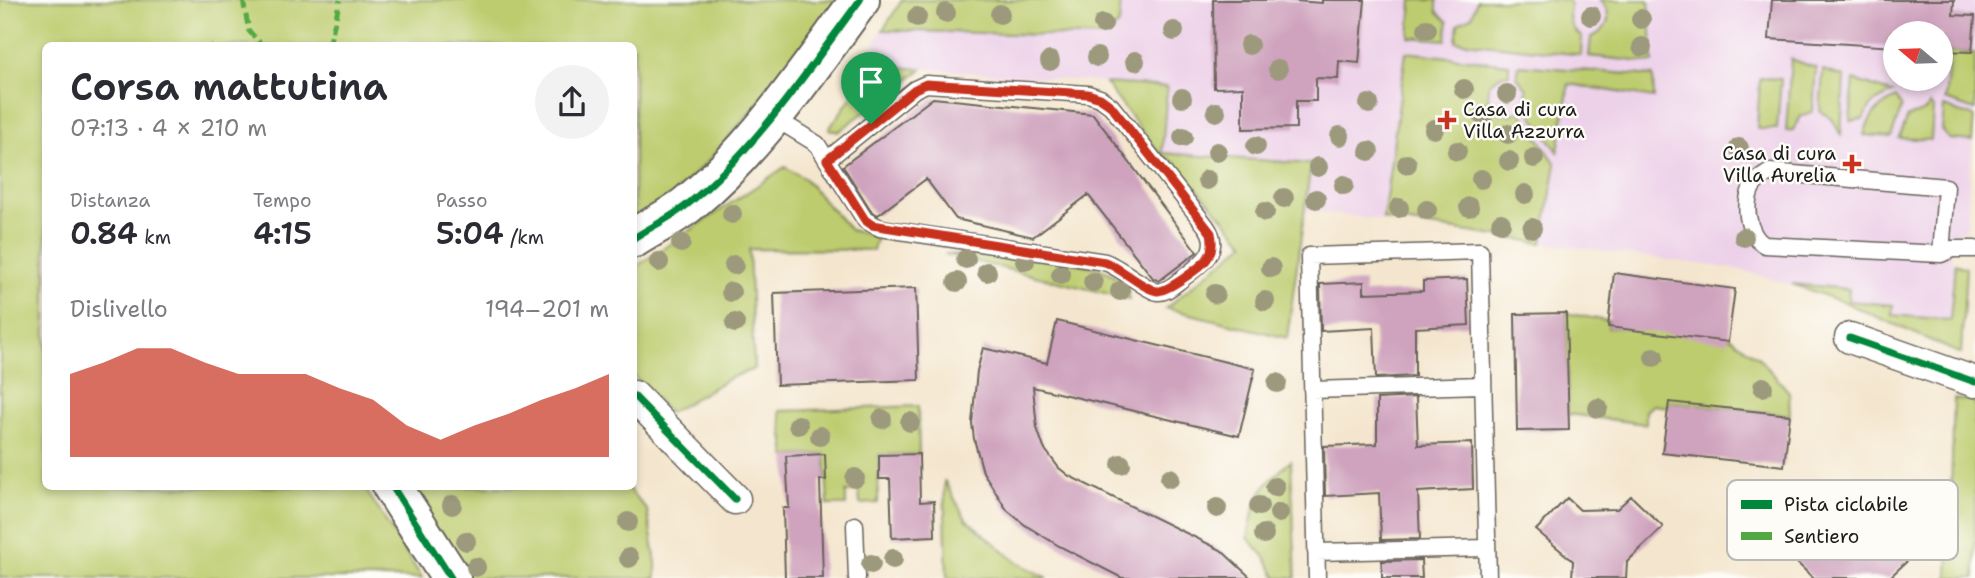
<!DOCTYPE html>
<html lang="it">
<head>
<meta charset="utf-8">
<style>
  :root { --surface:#fff; --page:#f2f2f3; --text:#2b2b33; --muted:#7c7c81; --accent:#c8321e }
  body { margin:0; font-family:"Shantell Sans",sans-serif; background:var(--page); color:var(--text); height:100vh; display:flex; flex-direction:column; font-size:26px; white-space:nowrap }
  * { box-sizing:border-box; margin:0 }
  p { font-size:23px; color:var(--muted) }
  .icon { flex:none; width:38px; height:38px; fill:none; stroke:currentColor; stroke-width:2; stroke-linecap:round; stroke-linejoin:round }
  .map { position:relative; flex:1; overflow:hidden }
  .details { position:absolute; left:42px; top:42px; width:595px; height:448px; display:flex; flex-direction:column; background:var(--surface); border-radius:10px; box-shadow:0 4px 10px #0003 }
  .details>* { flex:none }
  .needle { width:46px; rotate:289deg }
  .buttons { position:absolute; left:1883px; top:21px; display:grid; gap:14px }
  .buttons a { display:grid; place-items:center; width:70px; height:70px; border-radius:50%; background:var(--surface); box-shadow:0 4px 10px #0003; font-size:35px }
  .pin { position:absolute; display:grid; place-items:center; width:60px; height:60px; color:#fff; margin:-72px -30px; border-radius:50% 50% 50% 0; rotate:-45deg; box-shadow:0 0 7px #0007 }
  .pin .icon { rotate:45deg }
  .round { display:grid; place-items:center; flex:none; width:74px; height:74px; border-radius:37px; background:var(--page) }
  .head { display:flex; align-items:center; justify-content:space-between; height:119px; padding:0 28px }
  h1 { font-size:38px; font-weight:600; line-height:52px }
  .metrics { display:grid; grid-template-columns:repeat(3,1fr); gap:10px; height:119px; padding:7px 28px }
  .metrics div { display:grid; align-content:center }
  .metrics b { font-size:30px; font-weight:600 }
  .metrics small { font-size:19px; font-weight:400 }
  .metrics p { font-size:19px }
  .chart { height:196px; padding:14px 28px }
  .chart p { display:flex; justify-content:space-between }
  .chart svg { width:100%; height:126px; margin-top:7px; fill:var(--accent); opacity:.7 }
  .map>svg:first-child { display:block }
  .built { fill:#edd1e9; fill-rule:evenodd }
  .green { fill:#bdcc6e; stroke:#6c7445; stroke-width:2 }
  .building { fill:#cfa3be }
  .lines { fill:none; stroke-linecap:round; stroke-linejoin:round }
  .lane-casing { stroke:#68635a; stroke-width:19 }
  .street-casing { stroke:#68635a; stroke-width:33 }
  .secondary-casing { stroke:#68635a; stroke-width:42 }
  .lane { stroke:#fff; stroke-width:16 }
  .street { stroke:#fff; stroke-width:30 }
  .secondary { stroke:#fff; stroke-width:38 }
  .quiet { stroke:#52a943; stroke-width:5; stroke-dasharray:10 5; stroke-linecap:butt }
  .cycleway-casing { stroke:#fdfcf7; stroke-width:11 }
  .cycleway { stroke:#00873e; stroke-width:7 }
  .tree { fill:#9c997c }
  .route-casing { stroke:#fff; stroke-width:14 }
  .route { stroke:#c8321e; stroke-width:9 }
  .poi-dot { fill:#c8321e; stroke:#fdfcf7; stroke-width:2.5 }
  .labels { text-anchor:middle; stroke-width:5; stroke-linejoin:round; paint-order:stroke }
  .poi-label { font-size:19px; fill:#1c1c1c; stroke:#fdfcf7; text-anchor:start }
  .key { fill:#fdfcf7; stroke:#bab9b5; stroke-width:2 }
  .key-label { font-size:19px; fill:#1c1c1c }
</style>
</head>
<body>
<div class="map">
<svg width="1975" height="578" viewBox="0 0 1975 578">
  <rect width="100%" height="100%" fill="#fdfcf7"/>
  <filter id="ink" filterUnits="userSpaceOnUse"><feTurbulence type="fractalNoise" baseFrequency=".0143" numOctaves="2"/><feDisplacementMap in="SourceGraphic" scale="14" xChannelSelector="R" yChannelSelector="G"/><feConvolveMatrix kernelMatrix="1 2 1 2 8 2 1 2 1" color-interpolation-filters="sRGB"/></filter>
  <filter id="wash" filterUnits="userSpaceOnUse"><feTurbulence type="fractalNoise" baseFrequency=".00686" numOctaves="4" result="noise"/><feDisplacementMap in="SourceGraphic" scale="28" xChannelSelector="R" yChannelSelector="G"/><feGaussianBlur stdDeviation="1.57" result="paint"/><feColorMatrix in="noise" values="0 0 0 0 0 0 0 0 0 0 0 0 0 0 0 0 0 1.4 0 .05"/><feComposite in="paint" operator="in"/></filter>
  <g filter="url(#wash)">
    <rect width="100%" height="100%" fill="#f4e6ce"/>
    <!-- built -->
    <path class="built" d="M902,0h1073v107l-9,123 -11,4 -4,28 15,6 -5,86 -128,-56 -91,-28 -437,-60 5,-46 -148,-11 4,-66 -292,-22 1,-23zM1895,33h46v46h-46z"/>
    <!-- green -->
    <path class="green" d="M0,0h836l-55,76 -68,80 -40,39 -39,27v-176h-588v440l318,1 58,91h-422z
      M902,0h219l-2,24 -14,13 -222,-7z
      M1412,0h25v11l11,11 -2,18 -37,-3z
      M1477,0h90l4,4c-4,15 -2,24 11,33l-1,18 -125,-14 2,-17 14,-8z
      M1600,0h49l4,63 -64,-7 2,-19c18,-6 23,-23 9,-37z
      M1950,51l25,2v57l-30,-10z
      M1406,52l103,12v10l-8,1 -12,9c-6,22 10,38 31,27l36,53 -14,79 -159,-24z
      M1791,59l25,9 -3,43 -12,5 -8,14 -7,1z
      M874,65l48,4 -84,63 -9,-3z
      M1519,65l134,11 1,22 -85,-14 -11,68 -33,-47 2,-16 -10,-12z
      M1823,70l21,7 -3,58 -9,-16 -12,-8z
      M1760,78l21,1 -4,50h-20z
      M1854,80l39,13 -20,10 -10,16 -13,2z
      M1105,83l62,4 -5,66 149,11 -24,174 -121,-30 79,-65 -70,-80 -16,-10z
      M1896,98l6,9 -11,30 -27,-2c5,-19 14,-28 32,-37z
      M1930,104l3,4 -2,32 -32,-2 9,-21 17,-6z
      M1944,107l30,10 -2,24 -23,-2 -7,-9z
      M785,167l20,12 45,51 27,7 -4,13 -124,-1 5,120 -24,9 -61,35 -35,-37v-108z
      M945,254c43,2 130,1 167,20 6,3 11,10 16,15l1,10z
      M1955,264l11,4 -5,86 -115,-51 -54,-19 57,5 -1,12 45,4 -1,10 58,5z
      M1566,313l42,8v6l121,9 29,21 31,35 1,23 -121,-13 -1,5 -15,-2 -7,6v13l-78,-10z
      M1954,399l21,2v177h-27z
      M918,406l1,48 -40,1 -1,48 -18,1 -1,-13 -13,1v13h-18l-3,-51 -39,2 -6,-45z
      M1291,461l5,117h-19l-12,-21 -17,-19c6,-40 12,-51 43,-77z
      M944,480l22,39 52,44 30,15h-101z
      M408,487h219l20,23 9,53v15h-192z"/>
    <g id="blocks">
      <!-- building -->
      <path class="building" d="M1213,0h67l42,3v-3h43l-6,63 -20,-2 -1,18 -22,-1v23h-20v27l-53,1v-42l-29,1z
        M1772,0h182l-1,15 22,1 -3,36 -31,-1v-18h-46v14l-126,-8z
        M933,98l160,16 104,138 -38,29 -6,-3 -65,-83 -55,42 -77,-18 -30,-40 -48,36 -6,-3 -29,-46z
        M1614,273l121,16 -7,53 -120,-15z
        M1467,279l2,46 -54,3v48l-39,2 -2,-50 -53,3 -1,-47 44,-2v11l59,-2v-10z
        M916,288l3,92 -142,5 -3,-92z
        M1566,313l3,117 -52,1 -2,-117z
        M1057,321l198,48 -16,67 -206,-49 4,41 7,20 15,20 10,8 152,74 30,28h-129l-63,-32 -34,-21 -18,-15 -24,-38 -9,-33 -2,-16 5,-52 6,-23 64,15z
        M1416,397l2,48 54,-2 1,46 -55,3 2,47 -39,1 -2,-47 -54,3 -1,-50 53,-2v-45z
        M1669,402l121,13 -6,51 -122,-13z
        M825,454l1,26h-6l3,98h-38l-2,-70h6l-3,-52z
        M919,454l1,48 14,-1 1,35 -43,2 -2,-59h-11v-24z
        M1631,496l32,31 -36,35 -1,16h-54l1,-17 -37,-31 31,-32 13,12 37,-1z
        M1885,524l30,30 -26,24h-76l-23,-22 29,-30 16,13 37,-1z
        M1421,560l1,18h-40v-17z"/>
    </g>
  </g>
  <g filter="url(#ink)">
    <use href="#blocks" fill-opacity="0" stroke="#68635a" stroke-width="2"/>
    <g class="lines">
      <!-- lane casing -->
      <g class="lane-casing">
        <path id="lane" d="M773,117l44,27 48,76 15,8 225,34c15,5 43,29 53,30 10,0 18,-9 25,-14 18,-14 40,-28 23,-52l-95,-120 -11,-8 -12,-4 -162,-10 -11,5 -88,71
          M1941,254l5,-67 -176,-15c-5,3 -11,7 -15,11 -13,15 -9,53 10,62l176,9 11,-5h23
          M1312,390l171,-5
          M855,525l2,53
          M1316,552l171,-4
          M1317,578l-8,-322 171,-5 8,327"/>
      </g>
      <!-- street casing -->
      <g class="street-casing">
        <path id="street" d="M1850,338l125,44
          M634,396l101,103"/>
      </g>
      <!-- secondary casing -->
      <g class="secondary-casing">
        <path id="secondary" d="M634,238c17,-11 38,-21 54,-34 69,-56 119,-133 172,-204
          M392,486l59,92"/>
      </g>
      <!-- lane -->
      <use href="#lane" class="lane"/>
      <!-- street -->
      <use href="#street" class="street"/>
      <!-- secondary -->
      <use href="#secondary" class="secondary"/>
      <!-- quiet -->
      <path class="quiet" d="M243,0l6,31 14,15
        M211,46h1
        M329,46l11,-46"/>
      <!-- cycleway casing -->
      <g class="cycleway-casing">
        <path id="cycleway" d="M634,238c17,-11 38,-21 54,-34 69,-56 119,-133 172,-204
          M1850,338l125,44
          M634,396l101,103
          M392,486l59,92"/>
      </g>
      <!-- cycleway -->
      <use href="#cycleway" class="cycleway"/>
    </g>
    <!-- trees -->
    <g class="tree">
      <circle cx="946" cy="13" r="10"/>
      <circle cx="1000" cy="14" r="10"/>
      <circle cx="1591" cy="16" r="10"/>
      <circle cx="917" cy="17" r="10"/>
      <circle cx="1641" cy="19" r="10"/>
      <circle cx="1103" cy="24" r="10"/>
      <circle cx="1427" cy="29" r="10"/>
      <circle cx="1174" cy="31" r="10"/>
      <circle cx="1249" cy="45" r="10"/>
      <circle cx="1642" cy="47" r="10"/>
      <circle cx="1097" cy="57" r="10"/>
      <circle cx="1050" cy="61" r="10"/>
      <circle cx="1135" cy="61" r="10"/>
      <circle cx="1278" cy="69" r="10"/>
      <circle cx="1464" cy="89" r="10"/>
      <circle cx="1507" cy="94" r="10"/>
      <circle cx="1182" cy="98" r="10"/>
      <circle cx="1369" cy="104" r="10"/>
      <circle cx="1216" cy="112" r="10"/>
      <circle cx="1483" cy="116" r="10"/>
      <circle cx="1434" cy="129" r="10"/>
      <circle cx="1508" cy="134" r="10"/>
      <circle cx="1340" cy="136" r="10"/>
      <circle cx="1183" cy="137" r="10"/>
      <circle cx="1256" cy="146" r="10"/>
      <circle cx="1739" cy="148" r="10"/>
      <circle cx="1369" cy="151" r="10"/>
      <circle cx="1457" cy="151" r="10"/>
      <circle cx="1217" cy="152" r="10"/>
      <circle cx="1534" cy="158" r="10"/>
      <circle cx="1509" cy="161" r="10"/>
      <circle cx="1407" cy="164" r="10"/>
      <circle cx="1318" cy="167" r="10"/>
      <circle cx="1481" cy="179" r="10"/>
      <circle cx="1207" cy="180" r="10"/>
      <circle cx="1344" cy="185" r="10"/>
      <circle cx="1525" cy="194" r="10"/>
      <circle cx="1284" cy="198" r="10"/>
      <circle cx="1316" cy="199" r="10"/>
      <circle cx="1469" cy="207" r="10"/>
      <circle cx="1399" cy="208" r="10"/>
      <circle cx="1427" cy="210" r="10"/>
      <circle cx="1265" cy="212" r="10"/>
      <circle cx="732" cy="214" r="10"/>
      <circle cx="1501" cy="223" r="10"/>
      <circle cx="1532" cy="228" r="10"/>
      <circle cx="1744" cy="237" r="10"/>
      <circle cx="681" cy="243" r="10"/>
      <circle cx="966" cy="259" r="10"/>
      <circle cx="1025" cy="261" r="10"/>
      <circle cx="659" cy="262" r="10"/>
      <circle cx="734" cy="265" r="10"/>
      <circle cx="1271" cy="268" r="10"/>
      <circle cx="987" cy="272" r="10"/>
      <circle cx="1061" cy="275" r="10"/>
      <circle cx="957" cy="282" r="10"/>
      <circle cx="1093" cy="282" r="10"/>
      <circle cx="1120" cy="291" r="10"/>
      <circle cx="731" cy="292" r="10"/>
      <circle cx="1215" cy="294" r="10"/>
      <circle cx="1265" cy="301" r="10"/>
      <circle cx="735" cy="323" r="10"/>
      <circle cx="1654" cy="357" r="10"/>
      <circle cx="1277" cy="383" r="10"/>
      <circle cx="1763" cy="387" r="10"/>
      <circle cx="1598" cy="408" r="10"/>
      <circle cx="882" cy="419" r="10"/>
      <circle cx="910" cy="422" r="10"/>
      <circle cx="798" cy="425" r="10"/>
      <circle cx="820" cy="436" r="10"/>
      <circle cx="1121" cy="464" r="10"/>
      <circle cx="855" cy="478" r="10"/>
      <circle cx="1170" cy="478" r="10"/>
      <circle cx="1275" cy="487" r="10"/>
      <circle cx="452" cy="505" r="10"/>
      <circle cx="1259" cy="506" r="10"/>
      <circle cx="1217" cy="508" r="10"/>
      <circle cx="1279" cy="513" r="10"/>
      <circle cx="628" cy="522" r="10"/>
      <circle cx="1264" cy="534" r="10"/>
      <circle cx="466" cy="541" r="10"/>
      <circle cx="629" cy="558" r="10"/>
      <circle cx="893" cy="559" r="10"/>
      <circle cx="871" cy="564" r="10"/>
      <circle cx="476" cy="567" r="10"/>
    </g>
  </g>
  <g class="lines" filter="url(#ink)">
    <!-- route casing -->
    <g class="route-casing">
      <path id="route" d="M926,84l162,10 12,4 11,8 100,127c2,9 2,18 -4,26 -6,8 -40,33 -50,32 -12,-1 -36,-23 -52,-29l-233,-37 -7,-5 -38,-60 88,-71z"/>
    </g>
    <!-- route -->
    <use href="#route" class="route"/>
  </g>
  <!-- markers -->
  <g class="poi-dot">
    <path d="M1443.5 109.5h7v7h7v7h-7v7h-7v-7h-7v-7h7z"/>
    <path d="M1848.5 153.5h7v7h7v7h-7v7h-7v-7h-7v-7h7z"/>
  </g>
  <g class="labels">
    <!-- poi labels -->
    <g class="poi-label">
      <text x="1463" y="116">Casa di cura<tspan x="1463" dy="22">Villa Azzurra</tspan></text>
      <text x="1836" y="160" text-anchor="end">Casa di cura<tspan x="1836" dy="22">Villa Aurelia</tspan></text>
    </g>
  </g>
  <!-- legend -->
  <rect x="1727" y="480" width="231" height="80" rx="10" class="key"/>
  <rect x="1741" y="500" width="31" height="9" fill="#00873e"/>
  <rect x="1741" y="532" width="31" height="8" fill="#52a943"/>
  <g class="key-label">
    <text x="1784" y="511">Pista ciclabile</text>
    <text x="1784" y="543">Sentiero</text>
  </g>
</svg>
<div class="buttons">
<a><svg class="needle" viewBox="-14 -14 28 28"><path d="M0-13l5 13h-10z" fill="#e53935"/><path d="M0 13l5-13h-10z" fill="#7c7c81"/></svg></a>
</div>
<div class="pin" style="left:871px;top:124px;background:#1e9e55"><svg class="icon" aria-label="arrive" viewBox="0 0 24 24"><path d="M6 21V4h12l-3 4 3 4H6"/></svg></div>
<section class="details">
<div class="head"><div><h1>Corsa mattutina</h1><p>07:13 · 4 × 210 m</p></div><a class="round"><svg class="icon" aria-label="share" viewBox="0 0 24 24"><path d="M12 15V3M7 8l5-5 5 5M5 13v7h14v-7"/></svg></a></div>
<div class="metrics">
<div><p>Distanza</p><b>0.84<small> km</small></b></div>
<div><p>Tempo</p><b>4:15</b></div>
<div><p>Passo</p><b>5:04<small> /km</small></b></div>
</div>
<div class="chart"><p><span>Dislivello</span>194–201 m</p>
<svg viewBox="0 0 160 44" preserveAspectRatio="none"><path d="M0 44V15L10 11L20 6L30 6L40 11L50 15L60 15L70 15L80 20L90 24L100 33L110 38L120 33L130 29L140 24L150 20L160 15V44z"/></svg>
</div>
</section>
</div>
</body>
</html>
